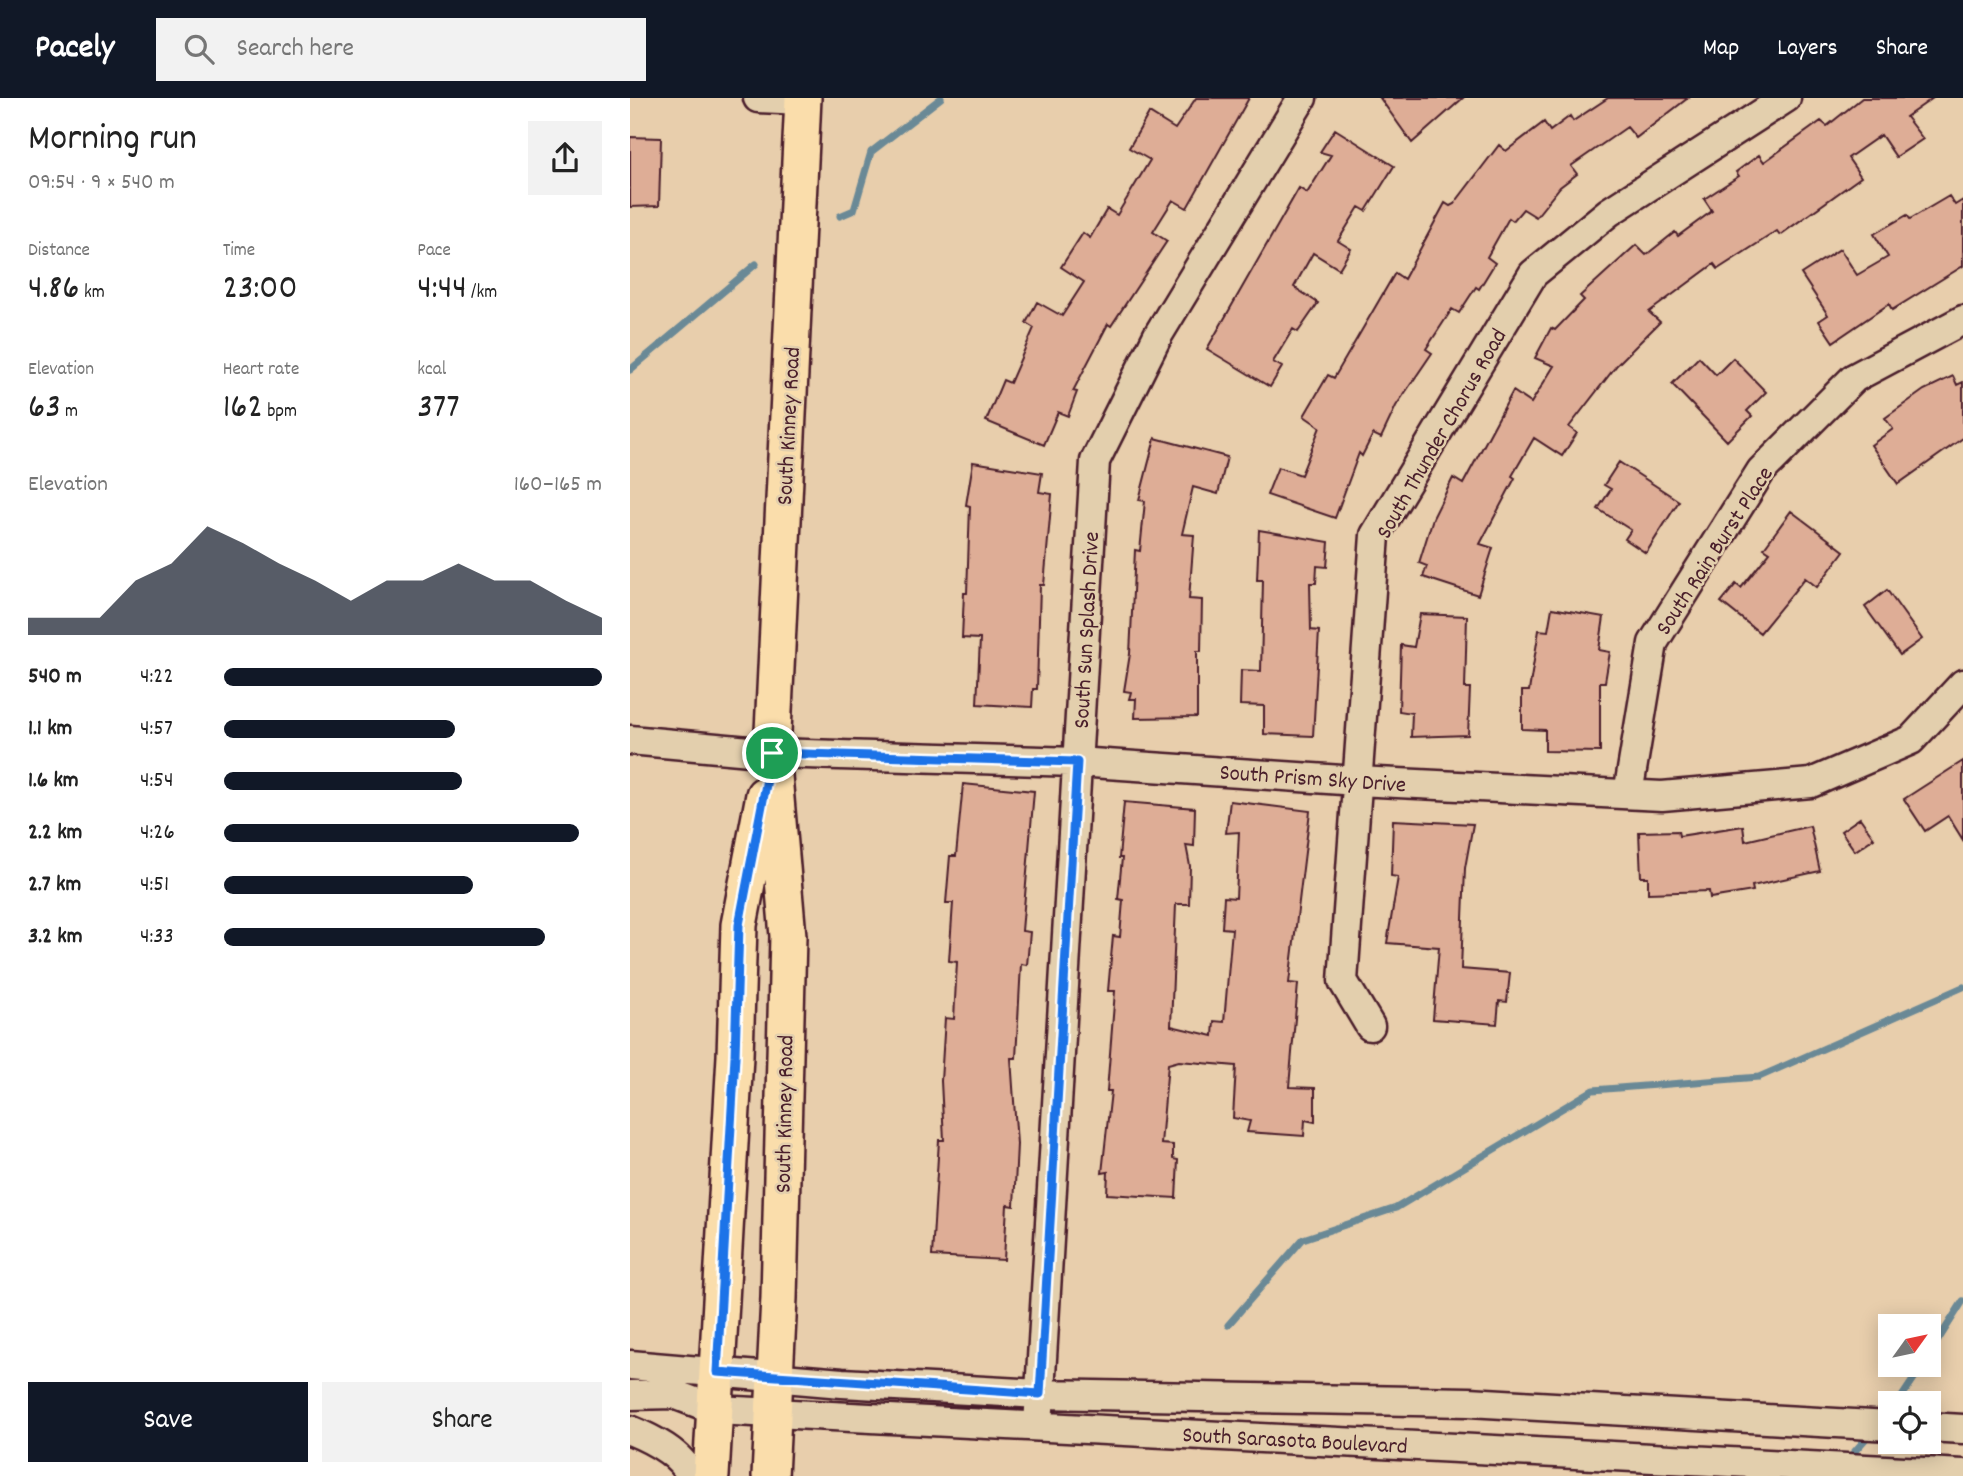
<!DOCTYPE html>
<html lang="en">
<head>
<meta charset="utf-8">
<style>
  :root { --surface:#fff; --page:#f2f2f2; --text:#222; --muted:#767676; --accent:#111827 }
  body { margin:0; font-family:Dekko,sans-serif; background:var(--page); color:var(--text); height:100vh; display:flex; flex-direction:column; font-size:26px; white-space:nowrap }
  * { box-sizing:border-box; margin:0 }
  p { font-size:23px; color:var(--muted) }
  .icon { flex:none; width:38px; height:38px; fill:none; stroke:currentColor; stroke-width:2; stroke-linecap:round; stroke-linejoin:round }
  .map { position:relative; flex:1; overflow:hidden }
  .details { display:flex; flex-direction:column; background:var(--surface); width:630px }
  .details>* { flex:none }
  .needle { width:46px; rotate:57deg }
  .fabs { position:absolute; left:1248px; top:1216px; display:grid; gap:14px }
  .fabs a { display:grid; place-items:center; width:63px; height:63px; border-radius:0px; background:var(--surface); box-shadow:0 4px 18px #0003; font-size:35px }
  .pin { position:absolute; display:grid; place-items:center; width:60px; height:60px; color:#fff; margin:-30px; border:4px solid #fff; border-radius:50%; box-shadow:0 2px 7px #0007 }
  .round { display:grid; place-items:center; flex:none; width:74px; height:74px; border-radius:0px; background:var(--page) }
  .overview { display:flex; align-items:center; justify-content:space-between; height:119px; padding:0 28px }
  h1 { font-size:38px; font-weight:600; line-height:52px }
  .metrics { display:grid; grid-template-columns:repeat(3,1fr); gap:10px; height:119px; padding:7px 28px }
  .metrics div { display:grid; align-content:center }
  .metrics b { font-size:35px; font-weight:600 }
  .metrics small { font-size:19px; font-weight:400 }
  .metrics p { font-size:19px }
  .chart { height:196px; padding:14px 28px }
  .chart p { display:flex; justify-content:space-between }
  .chart svg { width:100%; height:126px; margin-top:7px; fill:var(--accent); opacity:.7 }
  .action { display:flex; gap:14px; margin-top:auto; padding:14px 28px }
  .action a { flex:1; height:80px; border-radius:0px; background:var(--accent); color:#fff; font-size:28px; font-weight:600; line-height:80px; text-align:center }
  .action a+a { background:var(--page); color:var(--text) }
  ul { padding:0 28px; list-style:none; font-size:23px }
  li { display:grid; grid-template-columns:112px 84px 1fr; align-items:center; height:52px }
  li i { height:18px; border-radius:9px; background:var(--accent) }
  header { display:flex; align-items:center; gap:42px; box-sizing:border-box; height:98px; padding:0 35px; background:var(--accent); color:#fff }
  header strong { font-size:33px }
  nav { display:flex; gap:38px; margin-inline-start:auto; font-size:24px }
  .search { width:490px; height:63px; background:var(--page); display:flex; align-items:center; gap:18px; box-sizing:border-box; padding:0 24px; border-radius:0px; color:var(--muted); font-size:26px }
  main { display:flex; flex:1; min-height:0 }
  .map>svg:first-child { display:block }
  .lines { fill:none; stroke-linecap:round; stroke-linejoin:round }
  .stream { stroke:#6a8996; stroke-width:7 }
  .building { fill:#dead96; stroke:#4a1f2b; stroke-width:2 }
  .minor-casing { stroke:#4a1f2b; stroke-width:33 }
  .major-casing { stroke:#4a1f2b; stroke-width:40 }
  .minor { stroke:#e3cfad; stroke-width:28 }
  .major { stroke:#faddab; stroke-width:35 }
  .route-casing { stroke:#fff; stroke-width:14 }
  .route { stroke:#1a73e8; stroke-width:9 }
  .labels { text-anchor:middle; stroke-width:5; stroke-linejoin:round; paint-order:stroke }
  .street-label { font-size:23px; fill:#4a1f2b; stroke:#e3cfad }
</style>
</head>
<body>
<header>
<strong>Pacely</strong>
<div class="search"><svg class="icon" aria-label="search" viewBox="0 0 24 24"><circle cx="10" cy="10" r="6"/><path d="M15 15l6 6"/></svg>Search here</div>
<nav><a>Map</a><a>Layers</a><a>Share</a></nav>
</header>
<main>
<section class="details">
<div class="overview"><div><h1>Morning run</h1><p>09:54 · 9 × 540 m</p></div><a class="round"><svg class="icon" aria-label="share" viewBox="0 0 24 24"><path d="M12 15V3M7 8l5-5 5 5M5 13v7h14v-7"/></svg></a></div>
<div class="metrics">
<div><p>Distance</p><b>4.86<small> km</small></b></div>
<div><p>Time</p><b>23:00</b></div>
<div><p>Pace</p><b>4:44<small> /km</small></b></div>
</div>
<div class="metrics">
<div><p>Elevation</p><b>63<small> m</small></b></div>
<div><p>Heart rate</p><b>162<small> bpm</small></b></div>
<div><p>kcal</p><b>377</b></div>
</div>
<div class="chart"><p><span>Elevation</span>160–165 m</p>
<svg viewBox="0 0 160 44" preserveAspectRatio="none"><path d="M0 44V38L10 38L20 38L30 25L40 19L50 6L60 12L70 19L80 25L90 32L100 25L110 25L120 19L130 25L140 25L150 32L160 38V44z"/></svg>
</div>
<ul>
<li><b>540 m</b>4:22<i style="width:100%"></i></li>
<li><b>1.1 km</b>4:57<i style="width:61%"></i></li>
<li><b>1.6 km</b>4:54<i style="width:63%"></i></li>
<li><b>2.2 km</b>4:26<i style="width:94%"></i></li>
<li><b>2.7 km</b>4:51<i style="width:66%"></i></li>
<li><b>3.2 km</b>4:33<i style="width:85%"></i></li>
</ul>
<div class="action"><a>Save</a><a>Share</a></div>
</section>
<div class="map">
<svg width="1333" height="1378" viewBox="0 0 1333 1378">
  <rect width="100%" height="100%" fill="#e8ceac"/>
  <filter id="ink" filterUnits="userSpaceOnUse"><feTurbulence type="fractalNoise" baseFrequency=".0143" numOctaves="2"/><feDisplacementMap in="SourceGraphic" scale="14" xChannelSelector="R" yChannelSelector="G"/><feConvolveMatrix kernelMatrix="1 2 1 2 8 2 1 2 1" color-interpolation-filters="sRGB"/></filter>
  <g filter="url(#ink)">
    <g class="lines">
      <!-- stream -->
      <path class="stream" d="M210,118l14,-6 17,-58 70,-54
        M0,272l126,-106
        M598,1227l75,-86 93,-31 197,-118 166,-13 204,-90
        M1298,1258l35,-55
        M1267,1306l26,-39
        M1216,1363l25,-28"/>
    </g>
    <!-- building -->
    <path class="building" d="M566,0h53l-62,110 -14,-8 -20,32 14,9 -56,85 -3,-2 -35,67 4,1 -9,24 -10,-4 -14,33 -58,-24 17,-41 7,3 24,-55 -8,-5 11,-21 25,14 22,-34 -23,-15 22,-34 7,5 17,-29 10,6 33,-55 -21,-12 20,-35 26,16z
      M750,0h83l-51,45z
      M978,0h80l-52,40 -9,-11 -56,39 6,8 -17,13 -24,30 -13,-8 -10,12 -4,-3 -22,39 8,6 -16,26 -3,-2 -17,26 -7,-4 -26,40 6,4 -36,53 -15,32 -8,-4 -11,22 -3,-3 -24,65 -68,-23 11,-28 23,8 19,-48 -16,-11 24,-41 6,3 61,-105 9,6 41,-76 5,3 4,-2 45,-59 7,6 38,-29 6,9 20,-15 3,5z
      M1232,0h71l-27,19 17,22 -27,18 -15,-22 -33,23 13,19 -81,58 -3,-4 -59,38 -4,-5 -65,48 11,10 -43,43 -48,62 8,6 -15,23 -28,-18 -22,38 3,2 -35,66 13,4 -15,47 -55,-18 4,-11 -8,-3 14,-45 20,-40 10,6 50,-93 18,12 23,-37 -19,-8 16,-30 4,2 29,-30 -4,-4 56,-51 10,10 29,-23 3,4 34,-25 -8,-12 35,-23 -3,-4 23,-17 5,7 57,-41 6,5z
      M705,31l59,37 -28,45 -7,-4 -21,34 13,8 -12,20 -26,-16 -19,34 24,16 -20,29 -5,-3 -20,33 9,5 -12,20 -63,-38 92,-161 8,5 24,-38 -11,-3z
      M0,39l31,1 -2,68 -29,1z
      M1319,98l6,9 8,-5v66l-71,44 -3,-6 -56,38 -14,-21 9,-6 -27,-41 39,-25 17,26 31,-18 -14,-23 33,-19 3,4z
      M1069,259l17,18 17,-17 33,34 -19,19 5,5 -25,25 -55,-57z
      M1323,278l4,9 6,-3v56l-65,46 -27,-39 22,-16 -8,-11 39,-28z
      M525,340l72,19 -9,37 -25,-7 -11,47 12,1 -5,64 13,1 -1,51h-4v66l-62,1 1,-19h-7l2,-7 -7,-1 6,-37 5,-104 5,1 5,-50 -6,-1z
      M343,364l69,11 -3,19 13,2 -8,91h-4l-3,104h-4l-1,18 -55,-3 3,-65 -18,-1 2,-45h3l3,-87 -4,-1z
      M989,364l60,39 -33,52 -21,-14 6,-9 -33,-21 13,-20 -7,-4z
      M1161,413l53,40 -27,36 -12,-9 -45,55 -39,-31 15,-18 5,4 29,-36 -6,-4z
      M629,432l70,12 -2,25 -10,-1 -1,17h-6l1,47 8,1 -6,105 -49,-2v-28l-24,-1 1,-35 20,1 2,-91h-6z
      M1257,492l35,49 -22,16 -35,-48z
      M922,510l52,9 -5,33 11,2 -5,30h-5v70l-55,-1v-21l-23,-1v-38h7l10,-61 9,1z
      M790,516l47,2 -2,72h5l-2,47 -57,2 1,-24 -13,-2 2,-66 13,2z
      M1333,663v79l-15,-24 -23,15 -21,-32z
      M333,686l71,7 -12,140 8,1 -3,33 -6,-1 -5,94h-5l6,86 -3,62 -7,-1 -3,55 -72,-4 7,-116h5l-3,-59 4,-63 9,1 3,-57 -8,-1 4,-58h-7l4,-47h6z
      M600,703l80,10 -21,172 9,1 -9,103 26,1v34l-10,-2 -1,16 -57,-4 3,-11 -17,-3 3,-52 -57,-5 -11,3 -7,80 12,1v14l5,1 -2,38 -69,-4 1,-22 -6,1 9,-82h-4l8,-100h-7l5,-55 7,1 3,-37 -5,-1 4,-41h-3l5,-56 71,6 -1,38 -8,-1 4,21 -1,38h-13l-5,122 42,10 1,-15 10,1 8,-93 -10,-1 2,-31 12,1 3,-66 -13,1z
      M1230,720l14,20 -19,13 -14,-20z
      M763,722l80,4 -8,44 -4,101 49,4 -3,29 -8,-1 -2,23 -64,-5 6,-72 -52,-4 11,-66 -7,-1z
      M1113,728l2,15 65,-15 10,45 -68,15 1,5 -43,7 -1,-7 -61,2v-16h-7l-2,-45 39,-1 1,5z"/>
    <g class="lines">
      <!-- minor casing -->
      <g class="minor-casing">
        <path id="minor" d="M128,0l45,2
          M0,642l142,13 305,9 280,19 305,15 149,-13 100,-43 52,-56
          M998,696l25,-151 108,-172 93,-93 109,-58
          M740,928l-27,-45 32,-446 158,-261 76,-62 177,-114
          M0,1267l212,18 198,11 429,8 421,24
          M0,1297l44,-1 42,16 1247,64
          M408,1328l57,-965 63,-126 144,-237
          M1298,1329l35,2
          M0,1332c22,9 51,23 61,46"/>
      </g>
      <!-- major casing -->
      <g class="major-casing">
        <path id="major" d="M81,1378l24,-420 4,-131 25,-130
          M140,1378l9,-178 9,-362 -16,-183 31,-655"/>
      </g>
      <!-- minor -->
      <use href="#minor" class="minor"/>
      <!-- major -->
      <use href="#major" class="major"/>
    </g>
  </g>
  <g class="lines" filter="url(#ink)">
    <!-- route casing -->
    <g class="route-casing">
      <path id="route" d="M142,655l305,9 -37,632 -323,-22 18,-316 4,-131z"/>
    </g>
    <!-- route -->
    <use href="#route" class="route"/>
  </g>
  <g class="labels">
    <!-- street labels -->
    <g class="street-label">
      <text transform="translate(157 328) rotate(-87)" y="8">South Kinney Road</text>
      <text transform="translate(810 335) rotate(-60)" y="8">South Thunder Chorus Road</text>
      <text transform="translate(1083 452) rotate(-57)" y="8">South Rain Burst Place</text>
      <text transform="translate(455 532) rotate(-87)" y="8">South Sun Splash Drive</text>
      <text transform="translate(683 679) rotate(4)" y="8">South Prism Sky Drive</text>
      <text transform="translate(153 1016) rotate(-89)" y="8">South Kinney Road</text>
      <text transform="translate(665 1341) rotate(3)" y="8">South Sarasota Boulevard</text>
    </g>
  </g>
</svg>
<div class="fabs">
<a><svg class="needle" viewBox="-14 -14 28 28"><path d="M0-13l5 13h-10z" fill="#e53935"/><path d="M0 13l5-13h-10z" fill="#767676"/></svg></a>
<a><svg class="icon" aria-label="locate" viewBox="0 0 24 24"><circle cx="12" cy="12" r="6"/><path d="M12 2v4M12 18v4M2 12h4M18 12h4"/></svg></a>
</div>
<div class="pin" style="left:142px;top:655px;background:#1e9e55"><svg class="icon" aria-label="arrive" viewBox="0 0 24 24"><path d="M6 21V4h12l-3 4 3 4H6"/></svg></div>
</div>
</main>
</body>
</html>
